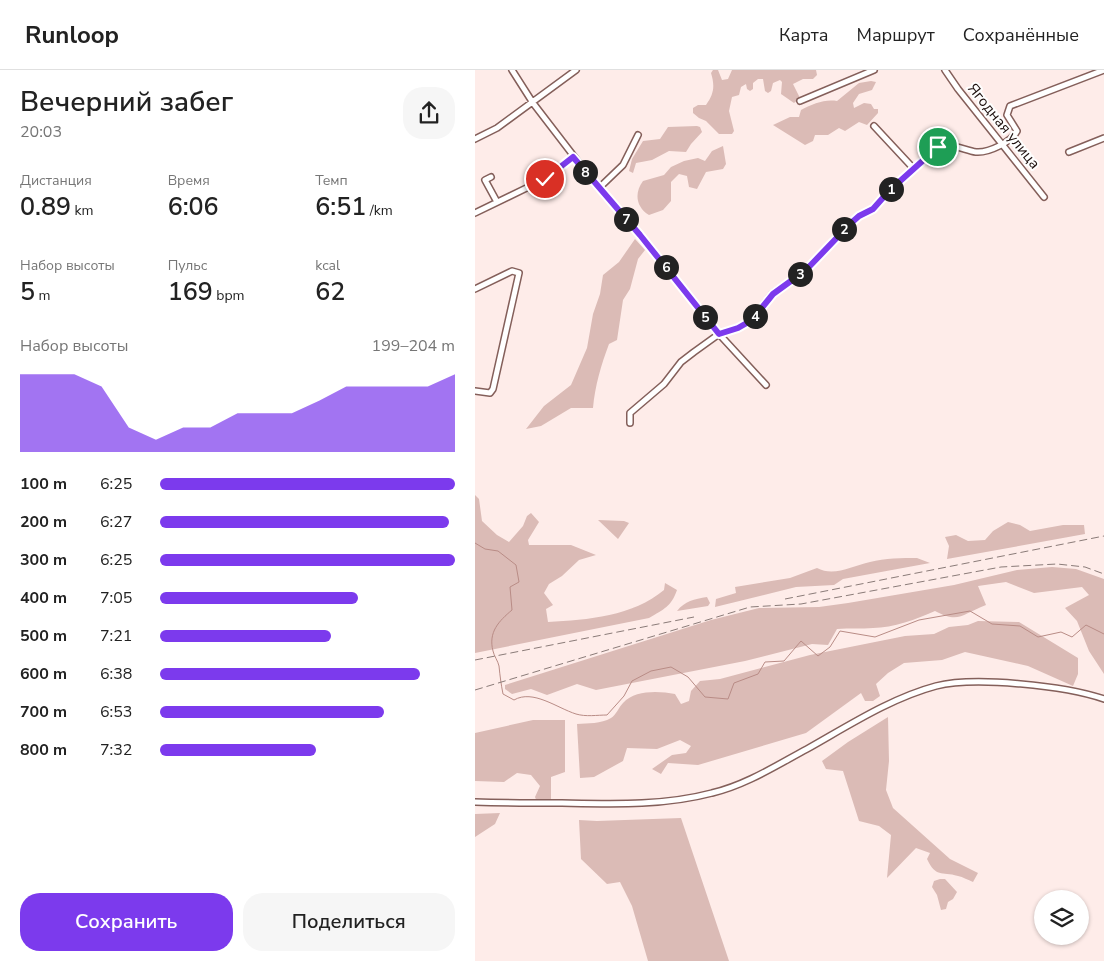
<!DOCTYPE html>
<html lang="ru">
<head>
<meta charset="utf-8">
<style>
  :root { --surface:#fff; --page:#f6f6f6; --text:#222; --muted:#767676; --line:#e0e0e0; --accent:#7c3aed }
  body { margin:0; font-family:"Nunito Sans",sans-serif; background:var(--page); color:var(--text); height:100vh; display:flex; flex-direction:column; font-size:19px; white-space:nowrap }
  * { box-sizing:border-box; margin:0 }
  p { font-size:16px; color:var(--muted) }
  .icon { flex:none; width:28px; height:28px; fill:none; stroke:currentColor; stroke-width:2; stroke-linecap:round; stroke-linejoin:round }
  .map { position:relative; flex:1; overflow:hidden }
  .side { display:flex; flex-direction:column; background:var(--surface); width:475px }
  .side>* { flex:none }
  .tools { position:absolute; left:559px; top:820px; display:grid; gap:10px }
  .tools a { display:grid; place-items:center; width:55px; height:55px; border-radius:50%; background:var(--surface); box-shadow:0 1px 4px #0004; font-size:25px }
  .pin { position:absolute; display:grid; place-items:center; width:42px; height:42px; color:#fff; margin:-21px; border:2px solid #fff; border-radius:50%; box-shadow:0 1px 5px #0007 }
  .km { position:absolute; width:25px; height:25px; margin:-12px; border-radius:50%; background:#222; color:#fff; font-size:14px; line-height:25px; text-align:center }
  .round { display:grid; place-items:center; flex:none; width:52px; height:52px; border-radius:20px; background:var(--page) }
  .overview { display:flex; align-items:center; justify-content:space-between; height:85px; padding:0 20px }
  h1 { font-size:28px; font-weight:600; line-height:38px }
  .metrics { display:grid; grid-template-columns:repeat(3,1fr); gap:8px; height:85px; padding:5px 20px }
  .metrics div { display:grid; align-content:center }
  .metrics b { font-size:25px; font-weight:600 }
  .metrics small { font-size:14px; font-weight:400 }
  .metrics p { font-size:14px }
  .chart { height:140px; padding:10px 20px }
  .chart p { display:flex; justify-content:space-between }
  .chart svg { width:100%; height:90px; margin-top:5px; fill:var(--accent); opacity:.7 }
  .button { display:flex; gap:10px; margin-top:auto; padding:10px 20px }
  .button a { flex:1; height:58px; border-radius:20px; background:var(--accent); color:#fff; font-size:20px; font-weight:600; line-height:58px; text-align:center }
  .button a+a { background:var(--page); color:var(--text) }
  ul { padding:0 20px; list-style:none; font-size:16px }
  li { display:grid; grid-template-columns:80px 60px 1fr; align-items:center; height:38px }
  li i { height:12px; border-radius:6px; background:var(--accent) }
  header { display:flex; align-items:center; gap:30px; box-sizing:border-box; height:70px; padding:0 25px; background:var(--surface); border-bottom:1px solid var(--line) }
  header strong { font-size:24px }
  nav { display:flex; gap:28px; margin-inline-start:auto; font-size:18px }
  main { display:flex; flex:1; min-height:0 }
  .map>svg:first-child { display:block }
  .green { fill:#dbbbb6 }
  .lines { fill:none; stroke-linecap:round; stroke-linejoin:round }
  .stream { stroke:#b98c86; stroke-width:1 }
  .minor-casing { stroke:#845f5a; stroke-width:8 }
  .minor { stroke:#fff; stroke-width:5 }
  .rail { stroke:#8a7b78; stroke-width:1; stroke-dasharray:8 4; stroke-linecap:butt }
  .route-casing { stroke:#fff; stroke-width:10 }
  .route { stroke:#7c3aed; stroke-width:6 }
  .labels { text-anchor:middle; stroke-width:4; stroke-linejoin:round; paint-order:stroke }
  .street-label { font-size:15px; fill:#1d0f0d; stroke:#fefefe }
</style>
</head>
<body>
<header>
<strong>Runloop</strong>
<nav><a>Карта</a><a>Маршрут</a><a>Сохранённые</a></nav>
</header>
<main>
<section class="side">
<div class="overview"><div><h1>Вечерний забег</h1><p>20:03</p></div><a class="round"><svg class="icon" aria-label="share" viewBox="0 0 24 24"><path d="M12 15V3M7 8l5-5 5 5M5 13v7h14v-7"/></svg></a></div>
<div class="metrics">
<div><p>Дистанция</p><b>0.89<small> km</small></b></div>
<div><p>Время</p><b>6:06</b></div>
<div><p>Темп</p><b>6:51<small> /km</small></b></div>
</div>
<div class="metrics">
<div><p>Набор высоты</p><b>5<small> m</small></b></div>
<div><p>Пульс</p><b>169<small> bpm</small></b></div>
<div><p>kcal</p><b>62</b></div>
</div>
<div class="chart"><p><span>Набор высоты</span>199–204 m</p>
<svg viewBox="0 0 160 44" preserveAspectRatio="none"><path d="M0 44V6L10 6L20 6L30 12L40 32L50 38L60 32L70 32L80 25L90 25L100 25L110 19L120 12L130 12L140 12L150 12L160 6V44z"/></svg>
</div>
<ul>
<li><b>100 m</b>6:25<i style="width:100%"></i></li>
<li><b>200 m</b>6:27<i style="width:98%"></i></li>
<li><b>300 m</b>6:25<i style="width:100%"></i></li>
<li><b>400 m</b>7:05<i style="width:67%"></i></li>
<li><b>500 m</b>7:21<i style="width:58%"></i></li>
<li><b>600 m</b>6:38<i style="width:88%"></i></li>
<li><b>700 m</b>6:53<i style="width:76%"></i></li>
<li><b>800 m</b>7:32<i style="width:53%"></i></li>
</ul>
<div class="button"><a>Сохранить</a><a>Поделиться</a></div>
</section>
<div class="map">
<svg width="629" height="891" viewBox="0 0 629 891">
  <rect width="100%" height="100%" fill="#feece9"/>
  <!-- green -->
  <path class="green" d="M238,0h5l4,10 6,-1 4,-9h84l1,5 -4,4h-10l-10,5 7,14 -6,5 -13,-9 1,-12 -2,-2 -7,3 -2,8 -3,2 -3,-2 -2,-12h-5l-5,4v6l-3,2 -3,-2 -1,-5 -5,3 -2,8 -7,2 -3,14 5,20 -2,3h-13l-13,-13 -7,-3 -6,-5v-5l5,-3h8c8,-11 9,-19 5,-32z
    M396,11l5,1 -4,8 -13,4 -6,9 1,5 10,-5 7,1 3,5h4v4l-11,12 -8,-3 -14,9 -6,-3 -11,7h-13l-2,6 -8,4 -32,-20 17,-8h9l2,-7c12,-6 23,-11 36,-9l22,-18z
    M222,56l3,1 2,5 -11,12 -5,8 -17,-1 -17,9 -16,3 -3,10 -4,-2 3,-12 11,-18 17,-2 8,-12z
    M248,76l3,18 -3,5 -17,3 -9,17 -8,-2 -2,-11 -8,-2 -8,8v19l-8,9 -14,5c-13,-8 -15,-22 -6,-34l21,-6 7,-8 13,-6 14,-3 7,3 7,-10z
    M160,169l10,11 -7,9 -8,30 -7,11 -6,40 -8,4c-8,21 -14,42 -16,64h-22l-30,18 -15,3 18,-23 27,-21 16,-37 6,-34 7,-20 3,-19 16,-13z
    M0,425l4,4 3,22 15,14 12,7 14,-16 4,-10 4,-3 8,9 -11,18 1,5h42l25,10 -17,5 -17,16 -13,8 -5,9 9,12 -7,4 2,13c40,-2 85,-6 116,-32l1,-7 12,7c-6,17 -13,19 -28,28l-174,35z
    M123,450l26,1 5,2 -11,16z
    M533,452l12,3 10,6 33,-6h21l1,9 -138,25 2,-13 -4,-9 11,-2 12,6 17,-1 8,-9z
    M442,488l13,5 -87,16 -9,6 -38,2 -81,20 1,-8 20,-6 -1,-6 55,-9 27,-10c17,9 35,-2 53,-6 15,-4 32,-4 47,-4z
    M577,497l24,2 28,10v95l-15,-23 -12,-30 -12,-13 24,-13 -7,-8 -48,6 -28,-11 -28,4 8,19c-24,9 -27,19 -51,6 -18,8 -42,17 -62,17 -12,1 -23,0 -36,1l-9,16 -16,-1 -67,17 -149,29 -19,-6 -30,11 -16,-6 -19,5 -7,-5v-4l206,-65 48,-12 60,-1 29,-4 106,-18 63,-15z
    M232,527l3,6 -2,3 -31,5c8,-10 17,-12 30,-14z
    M503,551l41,1 59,36v16l-5,12 -45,-20 -63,-14 -23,8 -38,3 -16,10 -12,11 4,12 -7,5h-8l-4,-8 -55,40 -108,32 -30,-2 -7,11 -9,-5 20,-14 14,-2 5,-7 -11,-6 -23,9 -30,-1 -4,13 -29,16 -14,1 -3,-54c11,-1 24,0 34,-6 5,-3 8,-11 12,-15 12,-13 35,-12 52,-9l6,10 8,-3 2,-10 9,-10 20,-2 90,-24 95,-19 29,-2 15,-7 19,-2z
    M413,647l1,44 -3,29 7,18 57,51 28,14 -5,9c-5,-2 -10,-5 -15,-6 -17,-5 -22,2 -31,-17l3,-6 -14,-5 -29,30 4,-43 -12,-9 -20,-5 -16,-50 -17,-2 -4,-8 26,-19z
    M58,650h32v52l-14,5v22l-14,3 -2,-5 5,-11 -9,-11 -14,-2 -13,9 -29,-1v-48z
    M25,743l-5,11 -20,13v-23z
    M206,748l48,143h-81l-16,-55 -12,-24 -13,2 -26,-25 -2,-39 18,1z
    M465,809h5l12,13 -4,7 -5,3 -2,7 -5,1 -4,-15 -5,-8 2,-6z"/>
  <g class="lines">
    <!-- stream -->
    <path class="stream" d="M0,473l10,6 13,2 18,14 3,17 -9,5 2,23c-13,11 -24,22 -19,41 1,5 5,10 6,15 1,10 2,18 4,28l11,6c19,-11 43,8 62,14 10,3 21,1 31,1l17,-19 8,-15 19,-10 20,-4 17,10 17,20 23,2 6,-16 24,-9 7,-12 19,-1 17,-20 17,15 12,-9 10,-16 35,6 44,-17 51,-9 22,13 28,2 18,11 23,-5 11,5 14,-12 18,9"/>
    <!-- minor casing -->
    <g class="minor-casing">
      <path id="minor" d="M37,0l21,33 53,69 54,63 79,99 47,51
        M470,0l13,19 86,108
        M325,31l74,-31
        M399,56l40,43
        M0,69l22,-11 79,-58
        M594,82l35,-14
        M16,107l-6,3 12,22
        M124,118l24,-23 15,-30
        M0,143l70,-34 28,-22
        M0,219l37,-18 7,2 -26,116 -3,4 -15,-2
        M155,353v-10l34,-29 17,-22 13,-10 25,-18 19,-6 14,-8 20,-26 34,-24 44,-47 9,-7 14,-7 16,-18 49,-44c12,-5 26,3 38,5 13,1 35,-10 41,-21l-10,-16 3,-9 94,-36
        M0,732c29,1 58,1 87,1 50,1 101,3 150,-10 34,-8 65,-28 95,-44 41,-23 84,-51 129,-63 39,-10 130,0 168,13"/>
    </g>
    <!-- minor -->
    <use href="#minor" class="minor"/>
    <!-- rail -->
    <path class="rail" d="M310,529l319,-63
      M0,590l219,-43
      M0,620l275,-83 51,-3 200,-37 56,-3 28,3 19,7"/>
  </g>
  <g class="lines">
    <!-- route casing -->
    <g class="route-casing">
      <path id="route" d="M70,109l28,-22 67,78 79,99 19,-6 14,-8 21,-26 33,-24 44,-46 9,-8 14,-7 16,-18 49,-44"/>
    </g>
    <!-- route -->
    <use href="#route" class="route"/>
  </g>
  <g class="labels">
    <!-- street labels -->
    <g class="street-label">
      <text transform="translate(529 56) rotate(51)" y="5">Ягодная улица</text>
    </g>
  </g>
</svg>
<div class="tools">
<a><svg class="icon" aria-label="layers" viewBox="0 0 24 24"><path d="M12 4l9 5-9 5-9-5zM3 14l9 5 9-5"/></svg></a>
</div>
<div class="pin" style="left:463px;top:77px;background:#1e9e55"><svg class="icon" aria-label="arrive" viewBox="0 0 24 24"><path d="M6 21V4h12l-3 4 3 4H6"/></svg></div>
<div class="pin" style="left:70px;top:109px;background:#d93025"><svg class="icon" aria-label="check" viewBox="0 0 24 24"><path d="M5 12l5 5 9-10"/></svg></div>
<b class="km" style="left:416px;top:119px">1</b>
<b class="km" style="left:369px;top:159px">2</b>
<b class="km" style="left:325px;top:204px">3</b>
<b class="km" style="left:280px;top:246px">4</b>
<b class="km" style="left:230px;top:247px">5</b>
<b class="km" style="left:191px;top:197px">6</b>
<b class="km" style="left:151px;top:149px">7</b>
<b class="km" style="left:110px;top:102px">8</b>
</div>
</main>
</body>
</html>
